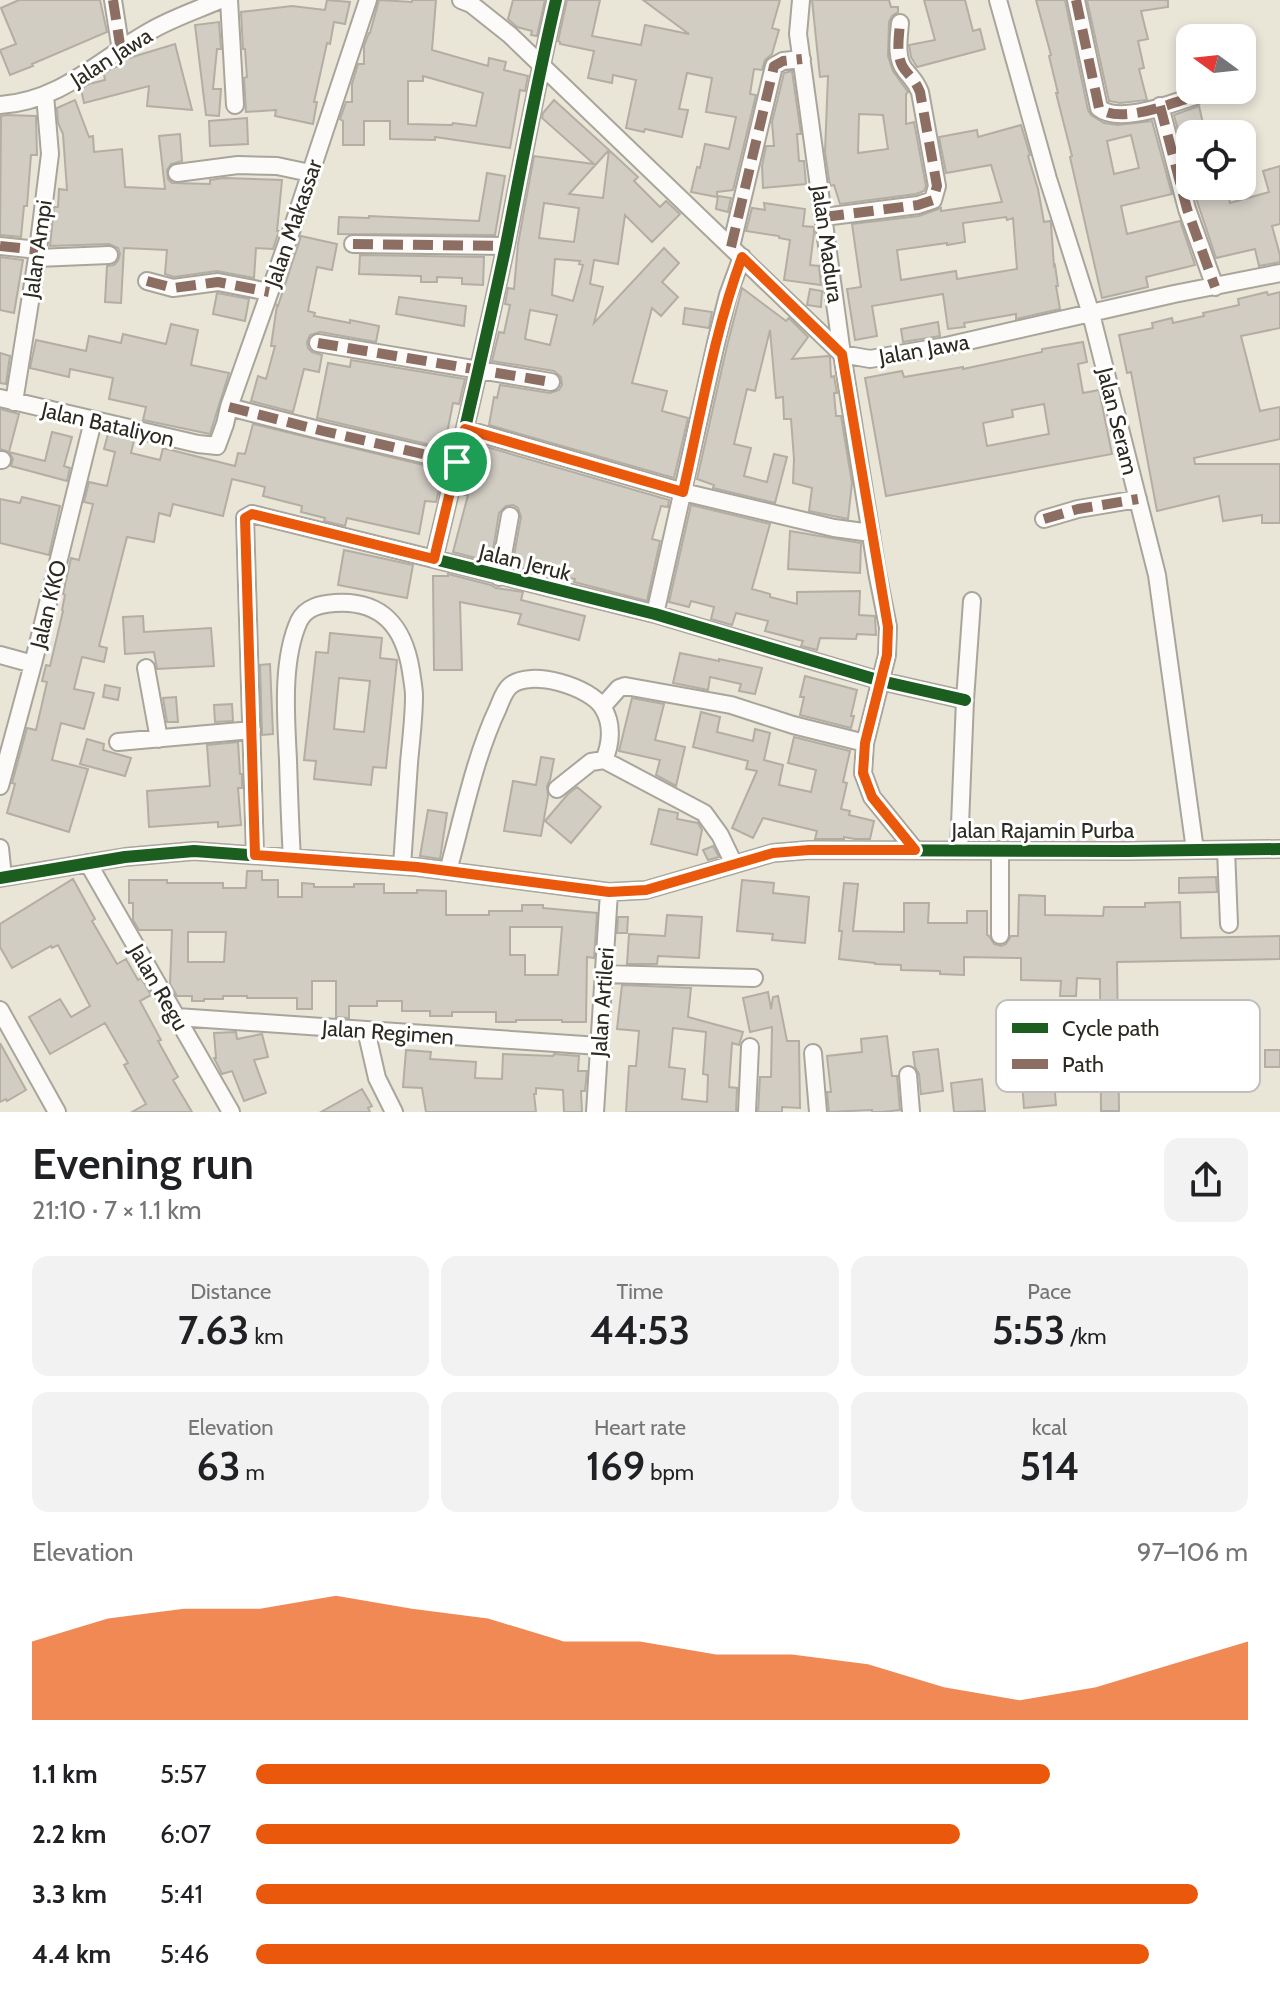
<!DOCTYPE html>
<html lang="en">
<head>
<meta charset="utf-8">
<style>
  :root { --surface:#fff; --page:#f2f2f2; --text:#202124; --muted:#757577; --accent:#ea580c }
  body { margin:0; font-family:Cabin,sans-serif; background:var(--page); color:var(--text); height:100vh; display:flex; flex-direction:column; font-size:30px; white-space:nowrap }
  * { box-sizing:border-box; margin:0 }
  p { font-size:26px; color:var(--muted) }
  .icon { flex:none; width:44px; height:44px; fill:none; stroke:currentColor; stroke-width:2; stroke-linecap:round; stroke-linejoin:round }
  .map { position:relative; height:1112px; overflow:hidden }
  .side { display:flex; flex-direction:column; background:var(--surface); flex:1 }
  .side>* { flex:none }
  .needle { width:52px; rotate:285deg }
  .controls { position:absolute; left:1176px; top:24px; display:grid; gap:16px }
  .controls a { display:grid; place-items:center; width:80px; height:80px; border-radius:16px; background:var(--surface); box-shadow:0 4px 12px #0003; font-size:40px }
  .pin { position:absolute; display:grid; place-items:center; width:68px; height:68px; color:#fff; margin:-34px; border:4px solid #fff; border-radius:50%; box-shadow:0 2px 8px #0007 }
  .round { display:grid; place-items:center; flex:none; width:84px; height:84px; border-radius:16px; background:var(--page) }
  .overview { display:flex; align-items:center; justify-content:space-between; height:136px; padding:0 32px }
  h1 { font-size:44px; font-weight:600; line-height:60px }
  .metrics { display:grid; grid-template-columns:repeat(3,1fr); gap:12px; height:136px; padding:8px 32px }
  .metrics div { display:grid; align-content:center; border-radius:16px; background:var(--page); text-align:center }
  .metrics b { font-size:40px; font-weight:600 }
  .metrics small { font-size:22px; font-weight:400 }
  .metrics p { font-size:22px }
  .chart { height:224px; padding:16px 32px }
  .chart p { display:flex; justify-content:space-between }
  .chart svg { width:100%; height:144px; margin-top:8px; fill:var(--accent); opacity:.7 }
  ul { padding:0 32px; list-style:none; font-size:26px }
  li { display:grid; grid-template-columns:128px 96px 1fr; align-items:center; height:60px }
  li i { height:20px; border-radius:10px; background:var(--accent) }
  .map>svg:first-child { display:block }
  .building { fill:#d2cdc3; stroke:#b3ada3; stroke-width:2; fill-rule:evenodd }
  .lines { fill:none; stroke-linecap:round; stroke-linejoin:round }
  .minor-casing { stroke:#a9a59a; stroke-width:20 }
  .minor { stroke:#fcfbf9; stroke-width:16 }
  .quiet { stroke:#8d6e63; stroke-width:10; stroke-dasharray:20 10; stroke-linecap:butt }
  .cycleway-casing { stroke:#fff; stroke-width:17 }
  .cycleway { stroke:#1b5e20; stroke-width:12 }
  .route-casing { stroke:#fff; stroke-width:16 }
  .route { stroke:#ea580c; stroke-width:10 }
  .labels { text-anchor:middle; stroke-width:6; stroke-linejoin:round; paint-order:stroke }
  .street-label { font-size:22px; fill:#2d2a21; stroke:#fff }
  .key { fill:#fff; stroke:#c0bfbc; stroke-width:2 }
  .key-label { font-size:22px; fill:#2d2a21 }
</style>
</head>
<body>
<div class="map">
<svg width="1280" height="1112" viewBox="0 0 1280 1112">
  <rect width="100%" height="100%" fill="#e9e5d7"/>
  <!-- building -->
  <path class="building" d="M19,0h81l7,32 -75,32 1,2 -23,9 -10,-25 16,-6 -15,-36z
    M327,0l23,2 -5,22 -11,-2 -4,22 -3,-1 -13,59h3l-4,22 -38,-8 1,-6 -30,2 -2,-34 3,-1 -2,-28h-2l-2,-37 51,-6 33,4z
    M379,0l33,2v-2h24l-4,50 56,16 1,-8 17,4 -2,8 24,6 -3,15 -5,-1 -10,58 -75,-11v3l-45,-1v-18h-26v24h-21v-24l-3,-2 6,-17h6v-18l6,-20h6v-18l5,-13h1zM423,76l60,17 -7,33 -23,-3 -1,2 -44,-1v-43h15z
    M513,0h32l-8,36 -6,-1 1,-4 -15,-4 -9,-8z
    M567,0h33l-8,36 49,9 4,-20 44,9 -46,-34h137l-8,28 7,2 -7,24 -7,6 -3,10 -8,-1 -4,25 6,1 -23,95 -16,2v5l-26,-5 6,-25 3,1 5,-24 24,5 7,-32 -30,-5 6,-34 -25,-5 -8,36 9,1 -6,27 -37,-8 -1,3 -18,-4 10,-48 -23,-5 -1,8 -24,-5 6,-27 -34,-7v-2l-2,-1z
    M812,0h77l2,7h7v5l-6,4 -3,6 -1,34 5,15 15,21 -2,2v30l8,-2 12,64 -2,5 -8,3 -76,10 -6,-19 -4,1 -5,-34 3,-76 -8,1zM859,114l24,1 5,34 -30,4z
    M924,0h41l8,31 7,-2 5,20 -68,18 -6,-10 -2,-12 26,-5z
    M1036,0h29l23,110 3,5 13,8 14,2 34,-4 20,73 -51,12 6,28 53,-13 15,44 -49,12 2,10 -46,11 -32,-141 2,-1 -16,-63h2l-9,-37 2,-1zM1131,135l8,33 -25,6 -7,-33z
    M1087,0h81v7l-27,4 7,28 -10,2 6,27 -5,1 8,31 -27,3 -11,-2z
    M219,22l2,27h-4l-4,40h8l-2,27 -13,-1 -11,-90z
    M175,44l17,66 -45,-4 2,-20 -65,17 -3,-14 8,-5 16,-4 -1,-6 8,-6 11,-3 -1,-3 7,-4z
    M792,71l9,63h-4l2,27h5l2,23 -43,4 -1,-22 4,-20h8l-2,-24 12,-49z
    M75,100l14,37 4,-1 1,16 28,-3 3,38 40,2 -6,-53 21,-2 2,27 -11,3 -4,6 1,9 4,4 38,1v-4l13,-2 59,2 -5,51h2l-6,18 -17,-1 -2,30 -37,-7 -43,6 -9,-3 2,-24 -43,-2 -3,55 -16,-1 2,-36 7,-1 4,-4 2,-7 -2,-6 -9,-4 -59,2 4,-39h4l1,-18 8,1 -4,-56 -5,-11 -1,-15z
    M554,100l55,50 -40,44 34,4 6,-48 29,27 -4,4 26,26 6,-6 14,13 -28,28 -27,-27 -7,49 -24,-4 -4,24 13,3 -9,36 70,-75 15,15 -17,19 16,15 -17,19 -9,-8 -20,75 35,8 -5,20 26,7 -14,60 -185,-53 5,-28 3,1 3,-13 50,8 9,-3 3,-5 -1,-8 -7,-6 -62,-10 7,-29 5,1 6,-28 -5,-1 3,-16 6,1 4,-45 16,-88 60,8 -52,-46 1,-5zM544,203l35,5 -5,34 -35,-4zM555,259l25,2 -1,3 4,1 -10,36 -21,-6zM530,310l27,5 -7,30 -25,-6z
    M1199,106l6,26 -25,6 -6,-23z
    M6,115l30,1 1,39h-6l-4,51h-3l-3,31 -21,-2 1,-119z
    M247,118l1,26 -38,2 -1,-25z
    M1021,125l9,30 -2,1 10,33 6,33 6,-1 1,3 3,42 1,-1 3,21h-2l4,23 -44,10v-5l-52,9 1,4 -17,2 -5,-35 -71,12 5,30 -22,4 -8,-51 14,-2 -9,-63 67,-8 22,-8v3l61,-9 -11,-37 -45,8 -7,-36 38,-7 1,7zM1006,217l1,3 6,-2 4,51 -60,10 -1,-8 -55,9 -4,-30 50,-7v2l18,-3 -2,-19z
    M1280,166v58l-8,2 8,29v7l-21,4 -4,-17 -39,9 -24,-72h34l4,17 39,-11 -6,-21z
    M487,173l18,3 -10,59 -157,-1 1,-17 30,1v-2l110,5z
    M718,196l13,2 -3,14 -12,-3z
    M764,203l41,6 -2,17 11,1v6l-4,32 9,1 2,19 -37,-5 6,-40 -11,-2v-2l-33,-5 6,-23 13,2z
    M301,236l36,8 -5,26 -15,-3 -9,44 7,2 -1,3 36,7v-3l29,6 -3,16 -56,-10 -10,3 -3,7 1,6 4,4 10,3 -3,17 -15,-3 -11,43 -42,-11 7,-25 8,3 9,-33h-4l6,-41 1,1z
    M360,255l124,2 -1,28 -21,-1v-6l-25,-1v5h-16v-6l-62,-2z
    M0,257l23,3 -9,53 -14,-3z
    M742,288l44,33 3,-3 19,19 -16,22 36,-3 2,1 1,20 3,-1 3,17h-3l2,23h5l11,67 -4,36 -39,-8 3,-23 -19,-5 1,-24 -3,-40h-7l-1,-22 -7,1 -6,-68 -15,61 -8,-2 -13,55 17,4 -7,28 23,6 7,-28 13,3 -12,46 -62,-15 1,-3 -17,-6 30,-133z
    M810,289l12,2 -1,16 -14,-2z
    M1267,292l1,3 12,-3v36l-39,8 19,75 20,-4v32l-86,19 1,6h85v59h-18v-8l-39,6 -4,-25 -62,15 -26,-139 -4,1 -8,-38 34,-7 -1,-5 20,-5 1,5 31,-7 -1,-3 36,-8 -1,-6z
    M217,293l32,6 -4,22 -32,-7z
    M399,297l67,9 -2,20 -68,-12z
    M685,308l27,4 -3,16 -26,-4z
    M938,322l2,14 -37,6 -2,-13z
    M171,324l27,6 -7,35 38,8 -19,61 -67,-14 3,-13 -37,-8 4,-21 -43,-9 -1,8 -39,-9 6,-28 50,11 3,-15 32,7 2,-9 43,10z
    M1083,342l4,20 -9,2 5,29 16,-3 13,64 -226,42 -21,-118 37,-7 2,6 59,-10v2l79,-17v-3zM1044,404l5,30 -62,12 -4,-23 30,-6 -1,-7z
    M0,353l10,3 -4,28 -6,-1z
    M351,360l114,19 -6,25 -6,-1 -9,45 -127,-30 11,-55 22,4z
    M0,409l19,5 -10,38 -9,-3z
    M253,424l191,46 -8,32 -11,-1 -6,33 -72,-16 -2,8 -21,-5 1,-3 -24,-6 1,-6 -39,-10 2,-9 -33,-8 -9,37 -50,-12 -3,12 -11,-3 -5,29 -27,-5 -28,109 8,2 -3,14 -22,-5 -8,32 20,4 -10,36 -23,-6 -9,37 36,9 -19,63 -62,-19 8,-29 -3,-1 15,-55 9,2 11,-48 -5,-1 4,-16 4,1 13,-55 -1,-1 3,-15 -2,-1 8,-36 8,2 14,-56 -9,-2 5,-20 18,4 8,-34 -11,-3 4,-15 26,6 -3,13 29,7 3,-12 72,18 3,-13 7,1z
    M52,432l20,5 -8,29 6,2 -3,13 -56,-15 2,-7 -4,-7 36,9z
    M473,443l196,57 -1,7 -7,-1 -9,33 8,2 -13,60 -73,-19 1,-3 -63,-12 9,-50 -3,-9 -5,-3 -7,1 -7,7 -8,49 -38,-10 15,-57h-4l2,-7 -4,-1z
    M22,497l38,9 -11,49 -49,-12v-44l20,4z
    M691,505l79,19 -18,65 18,5v3l27,7v-12l63,-1 -1,24 16,1 1,19 -19,-1 -1,5 -36,-1 -3,12 -16,-4 2,-5 -38,-10 3,-10 -32,-8 -4,12 -21,-6 3,-12 -23,-6 -2,6 -20,-5z
    M790,531l71,12 -1,30 -72,-4z
    M344,550l69,15 -6,33 -69,-13z
    M448,574l43,11 5,3 27,4 -2,8 64,16 -6,24 -61,-16 3,-10 -61,-12 2,68h-28l-1,-94h15z
    M143,616l1,16 67,-4 3,38 -57,3 -3,-17 -29,2 -2,-37z
    M330,633l52,5 -2,20 17,2 -11,108 -13,-1 -2,18 -57,-6 2,-18 -12,-1 12,-108 12,1zM339,678l31,3 -6,51 -30,-3z
    M680,653l39,8v-2l43,9 -7,26 -16,-3 2,-7 -31,-7 -2,13 -35,-7z
    M270,664l3,70 -11,1 -2,-70z
    M805,676l52,14 -6,26h3l-3,12 -51,-13 4,-18h-4z
    M105,685l15,3 -2,12 -15,-3z
    M176,697l2,25h-11l-4,-24z
    M632,698l32,6 -9,36 30,7 -9,39 -20,-11 4,-15 -41,-9z
    M232,704l1,17 -18,1 -1,-17z
    M701,712l19,5 -3,15 36,9 2,-12 15,4 -6,27 19,5 -4,20 32,7 5,-22 -28,-7 6,-26 56,14 -7,31 4,1 -6,26 9,2 -1,4 25,6 -4,18h-15l-11,-2v2h-29l2,-8 -54,-13 -10,20 -21,-10 25,-57 -11,-2 2,-8 -55,-14z
    M87,739l17,5 -1,6 28,8 -6,18 -45,-12z
    M238,742l2,32h2v14h-4l3,37 -23,2v-5l-69,5 -2,-36 63,-5 -3,-41z
    M541,757l13,2 -4,21 -3,6 1,10 -7,40 -37,-5 9,-50 23,4z
    M577,787l24,20 -30,36 -26,-22 23,-27z
    M659,809l19,4 -1,6 21,4 4,7 -5,25 -46,-11z
    M428,810l19,3 -7,46 -20,-3z
    M713,846l6,11 -11,3 -5,-10z
    M247,871h15v9h16v17h24v-14l12,1v3h40v-3h30v9h33v-3l29,1v24h43v-4h33v-6h21v3l54,5 -3,45 -7,-1 -1,65h-24v-2h-46v2h-20v-10h-44v4h-22v-5h-28v-10h-25v5h-28v12l-13,-1v-36h-24v28h-15v-11h-50v-2h-24v3h-19v2h-12v-5h-15l-7,-12 2,-54h-33l-6,-10v-17h-4v-23h38v3h56v5h23zM510,927h52l-4,48h-33v-20h-15zM188,932h38l-2,30h-36z
    M1216,877l1,15 -38,1v-15z
    M73,879l22,40 -3,2 25,43 9,-5 12,21 3,-2 10,17 -11,6 21,39 -3,1 20,36 -5,3 19,32h-60l14,-8 -22,-39 4,-2 -23,-40 -55,31 -21,-37 31,-18 11,18 19,-11 -32,-61 -6,3 -1,-2 -39,22 -12,-21v-23z
    M742,880l32,3 -1,10 36,4 -4,46 -33,-3 1,-6 -36,-3z
    M844,883l14,1 -5,47 51,1v-29h25l-1,20h39v-12h20v24l2,1 5,8 7,2 5,-2 5,-8h7l1,-41 26,1v19l58,1 1,-9h41v-4l35,-1 1,36 99,-2v23l-163,3 2,149h-18l-1,-132 -23,-1 -1,18h-16l1,-15 -40,-1v-22l-57,-1v18l-24,-1v-3l-39,-1v-5l-26,-1v-1l-36,-4 3,-28h-3z
    M667,915l35,2 -3,41 -41,-2 -1,8h-30l2,-30 36,2z
    M618,917h10l-1,16h-10z
    M622,985l69,3 -3,29 55,15 -4,13 -7,-2 -3,44 8,1 -1,24h-110l3,-46h7l3,-35 -22,-2zM673,1028l33,4 -3,42 5,1 -1,27 -25,-3 3,-30 -16,-2z
    M768,992l3,17 2,-12 5,-1 9,45h12l1,67 -18,-1v5h-24l2,-35h11l1,-50 -22,5 -7,-34z
    M236,1032l1,7 25,-5 6,23 -14,3 12,33 -22,8 -12,-30 -10,3 -8,-16h2l-2,-25z
    M887,1036l5,40h5l3,34 -18,2h-10v-2l-43,2 -2,-20h4l-4,-36 35,-4 -1,-13z
    M1043,1037l1,19h4l2,25h4l2,24 -32,3 -4,-53h-4l-1,-16z
    M0,1043l26,47 -19,11 -1,-2 -6,3z
    M938,1049l5,42 -22,3 -2,-20 -4,-7 -2,-15z
    M406,1050l25,2 -1,7 46,3 -1,16 27,1 1,-25 50,2 1,-2 25,2 -1,15h9l-2,20h-4l1,21h-18l-1,-22 -27,-2v6h-2l2,18h-110l-4,-24 -19,-1z
    M1265,1050h15v17h-15z
    M982,1079l3,32 -31,1 -3,-29z
    M362,1089l10,17 -4,2 2,4h-49z"/>
  <g class="lines">
    <!-- minor casing -->
    <g class="minor-casing">
      <path id="minor" d="M113,0l8,51
        M229,0l6,105
        M461,0l10,4 39,31 332,319 28,5 76,-13 228,-52 106,-21
        M556,0c-19,81 -34,163 -50,245 -22,105 -47,210 -72,314l221,55 226,67 84,19
        M801,0l-3,34 44,320 35,218 11,55 -1,28 -22,88 -2,30 9,24 43,53
        M998,0l50,179 43,135 66,261 38,275
        M1076,0l23,108c21,17 73,-5 96,-12
        M0,105c62,-4 101,-47 152,-75 21,-12 45,-20 68,-30
        M1160,106l27,103 28,78
        M177,173l61,-8 39,1 33,7
        M824,217l94,-12 15,-5 4,-14 -17,-94c-5,-12 -8,-13 -15,-22 -10,-12 -6,-33 -5,-47
        M353,244l152,2
        M0,246l38,4
        M731,247l43,-181 9,-5 19,-2
        M37,258l72,-3
        M147,281l26,7 45,-6 51,10
        M318,343l233,39
        M0,398l198,46 19,2 8,-22 4,-17 65,-184 74,-223
        M14,402l23,-144 13,-104 -5,-59
        M229,407l94,24 134,31
        M465,429l218,63 151,36 37,5
        M0,460h2
        M1044,519l34,-10 60,-10
        M499,577l11,-61
        M655,614l61,-271 12,-48 14,-38
        M0,655l33,9
        M146,668l13,71
        M603,706l16,-18 6,-2 106,19 62,20 72,18
        M118,742l134,-12
        M0,786l33,-122 60,-243
        M557,789l34,-27 13,-2 100,53 16,22 14,29
        M0,848l3,29
        M959,850l6,-150 7,-99
        M1000,850v85
        M1226,850l3,74
        M255,855l-10,-337 7,-4 182,45
        M292,858c-2,-32 -3,-65 -4,-98 -2,-42 -7,-99 11,-139 7,-14 22,-17 36,-18 47,-3 69,24 76,68 1,8 3,17 3,25 0,22 -3,44 -5,67 -2,34 -5,69 -7,103
        M88,863l143,249
        M448,871c15,-54 26,-112 50,-163 3,-7 6,-17 12,-22 20,-18 81,1 93,22 10,16 8,36 1,52
        M0,878l125,-21 69,-6 223,16 192,25 37,-2 127,-37 36,-3 317,1 154,-2
        M604,974l150,4
        M0,1010l57,102
        M177,1017l422,29
        M366,1030l11,48 17,34
        M813,1053l5,59
        M908,1075l3,37
        M595,1112l14,-220
        M747,1112l3,-65"/>
    </g>
    <!-- minor -->
    <use href="#minor" class="minor"/>
    <!-- quiet -->
    <path class="quiet" d="M113,0l8,51
      M1076,0l23,108c21,17 73,-5 96,-12
      M1160,106l27,103 28,78
      M824,217l94,-12 15,-5 4,-14 -17,-94c-5,-12 -8,-13 -15,-22 -10,-12 -6,-33 -5,-47
      M353,244l152,2
      M0,246l38,4
      M731,247l43,-181 9,-5 19,-2
      M147,281l26,7 45,-6 51,10
      M318,343l233,39
      M229,407l94,24 134,31
      M683,492c18,-79 31,-159 59,-235
      M1044,519l34,-10 60,-10"/>
    <!-- cycleway casing -->
    <g class="cycleway-casing">
      <path id="cycleway" d="M556,0c-19,81 -34,163 -50,245 -22,105 -47,210 -72,314l221,55 226,67 84,19
        M0,878l125,-21 69,-6 223,16 192,25 37,-2 127,-37 36,-3 317,1 154,-2"/>
    </g>
    <!-- cycleway -->
    <use href="#cycleway" class="cycleway"/>
  </g>
  <g class="lines">
    <!-- route casing -->
    <g class="route-casing">
      <path id="route" d="M742,257l100,97 46,273 -1,28 -22,88 -2,30 9,24 43,53h-106l-36,3 -127,37 -37,2 -192,-25 -162,-12 -10,-337 7,-4 182,45 31,-130 218,63c18,-79 31,-159 59,-235z"/>
    </g>
    <!-- route -->
    <use href="#route" class="route"/>
  </g>
  <g class="labels">
    <!-- street labels -->
    <g class="street-label">
      <text transform="translate(111 57) rotate(-32)" y="8">Jalan Jawa</text>
      <text transform="translate(293 223) rotate(-71)" y="8">Jalan Makassar</text>
      <text transform="translate(828 244) rotate(82)" y="8">Jalan Madura</text>
      <text transform="translate(37 249) rotate(-82)" y="8">Jalan Ampi</text>
      <text transform="translate(924 349) rotate(-10)" y="8">Jalan Jawa</text>
      <text transform="translate(1118 421) rotate(76)" y="8">Jalan Seram</text>
      <text transform="translate(108 424) rotate(13)" y="8">Jalan Bataliyon</text>
      <text transform="translate(525 562) rotate(14)" y="8">Jalan Jeruk</text>
      <text transform="translate(48 604) rotate(-76)" y="8">Jalan KKO</text>
      <text x="1043" y="838">Jalan Rajamin Purba</text>
      <text transform="translate(159 987) rotate(60)" y="8">Jalan Regu</text>
      <text transform="translate(602 1002) rotate(-86)" y="8">Jalan Artileri</text>
      <text transform="translate(388 1032) rotate(4)" y="8">Jalan Regimen</text>
    </g>
  </g>
  <!-- legend -->
  <rect x="996" y="1000" width="264" height="92" rx="12" class="key"/>
  <rect x="1012" y="1023" width="36" height="10" fill="#1b5e20"/>
  <rect x="1012" y="1059" width="36" height="10" fill="#8d6e63"/>
  <g class="key-label">
    <text x="1062" y="1036">Cycle path</text>
    <text x="1062" y="1072">Path</text>
  </g>
</svg>
<div class="controls">
<a><svg class="needle" viewBox="-14 -14 28 28"><path d="M0-13l5 13h-10z" fill="#e53935"/><path d="M0 13l5-13h-10z" fill="#757577"/></svg></a>
<a><svg class="icon" aria-label="locate" viewBox="0 0 24 24"><circle cx="12" cy="12" r="6"/><path d="M12 2v4M12 18v4M2 12h4M18 12h4"/></svg></a>
</div>
<div class="pin" style="left:457px;top:462px;background:#1e9e55"><svg class="icon" aria-label="arrive" viewBox="0 0 24 24"><path d="M6 21V4h12l-3 4 3 4H6"/></svg></div>
</div>
<section class="side">
<div class="overview"><div><h1>Evening run</h1><p>21:10 · 7 × 1.1 km</p></div><a class="round"><svg class="icon" aria-label="share" viewBox="0 0 24 24"><path d="M12 15V3M7 8l5-5 5 5M5 13v7h14v-7"/></svg></a></div>
<div class="metrics">
<div><p>Distance</p><b>7.63<small> km</small></b></div>
<div><p>Time</p><b>44:53</b></div>
<div><p>Pace</p><b>5:53<small> /km</small></b></div>
</div>
<div class="metrics">
<div><p>Elevation</p><b>63<small> m</small></b></div>
<div><p>Heart rate</p><b>169<small> bpm</small></b></div>
<div><p>kcal</p><b>514</b></div>
</div>
<div class="chart"><p><span>Elevation</span>97–106 m</p>
<svg viewBox="0 0 160 44" preserveAspectRatio="none"><path d="M0 44V20L10 13L20 10L30 10L40 6L50 10L60 13L70 20L80 20L90 24L100 24L110 27L120 34L130 38L140 34L150 27L160 20V44z"/></svg>
</div>
<ul>
<li><b>1.1 km</b>5:57<i style="width:80%"></i></li>
<li><b>2.2 km</b>6:07<i style="width:71%"></i></li>
<li><b>3.3 km</b>5:41<i style="width:95%"></i></li>
<li><b>4.4 km</b>5:46<i style="width:90%"></i></li>
</ul>
</section>
</body>
</html>
